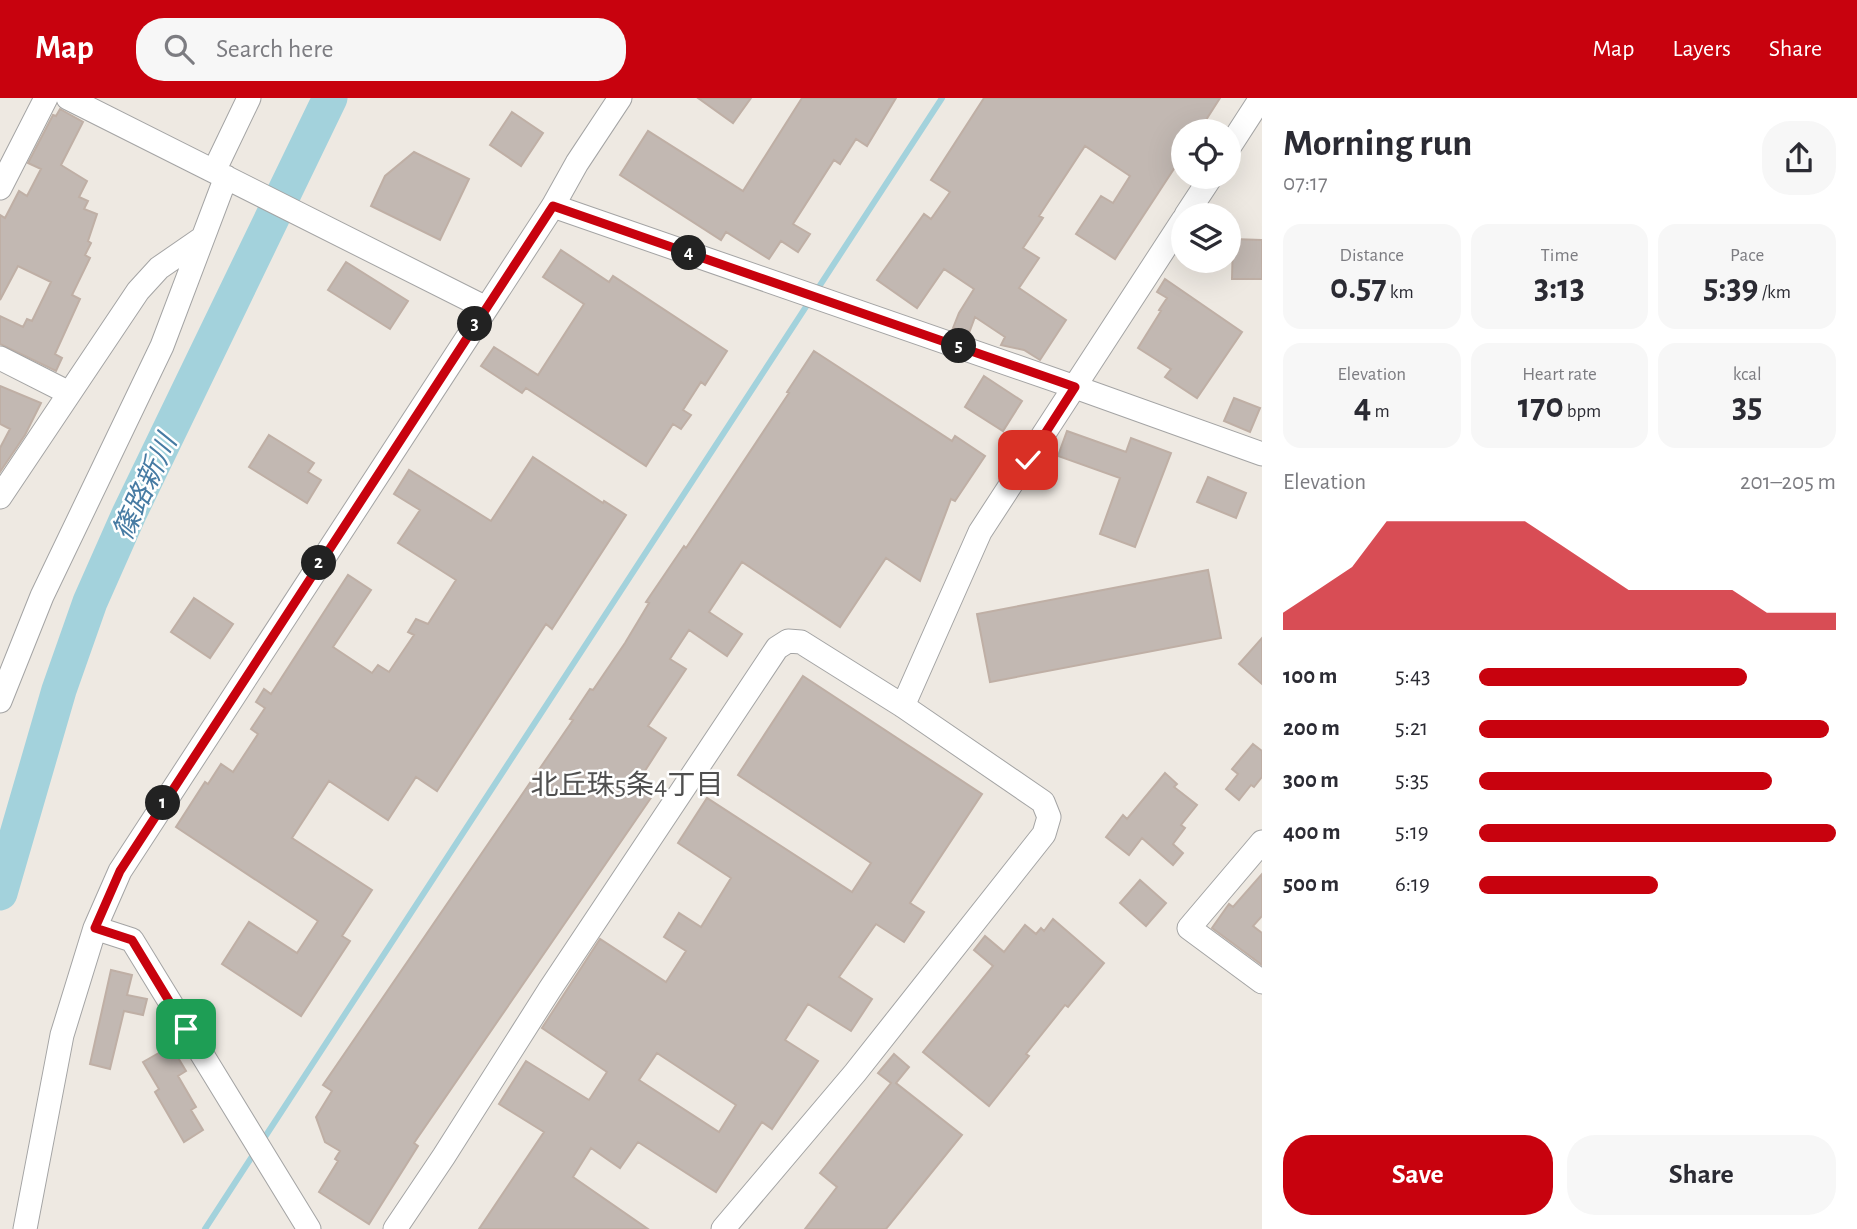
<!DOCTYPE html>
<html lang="en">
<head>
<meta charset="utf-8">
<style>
  :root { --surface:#fff; --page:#f7f7f7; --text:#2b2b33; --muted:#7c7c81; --accent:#c8020e }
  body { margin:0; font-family:"Alegreya Sans","Noto Sans JP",sans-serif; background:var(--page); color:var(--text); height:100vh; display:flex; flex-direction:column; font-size:26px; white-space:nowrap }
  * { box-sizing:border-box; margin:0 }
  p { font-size:23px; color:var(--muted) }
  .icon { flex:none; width:38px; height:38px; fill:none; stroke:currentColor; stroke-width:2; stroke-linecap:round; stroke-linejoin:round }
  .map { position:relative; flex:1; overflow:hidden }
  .details { display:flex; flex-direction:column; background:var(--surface); width:595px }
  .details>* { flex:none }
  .buttons { position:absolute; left:1171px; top:21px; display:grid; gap:14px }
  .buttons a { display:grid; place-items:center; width:70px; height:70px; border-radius:50%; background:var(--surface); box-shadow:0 7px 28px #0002; font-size:35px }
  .pin { position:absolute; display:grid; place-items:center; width:60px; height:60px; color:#fff; margin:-30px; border-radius:14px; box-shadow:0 4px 10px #0006 }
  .km { position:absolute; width:35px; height:35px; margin:-18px; border-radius:50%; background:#222; color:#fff; font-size:19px; line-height:35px; text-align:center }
  .round { display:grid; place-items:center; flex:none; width:74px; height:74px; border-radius:28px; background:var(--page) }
  .head { display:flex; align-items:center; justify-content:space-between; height:119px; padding:0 21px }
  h1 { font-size:38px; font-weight:700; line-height:52px }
  .metrics { display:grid; grid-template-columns:repeat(3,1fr); gap:10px; height:119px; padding:7px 21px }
  .metrics div { display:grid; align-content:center; border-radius:18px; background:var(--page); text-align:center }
  .metrics b { font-size:35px; font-weight:700 }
  .metrics small { font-size:19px; font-weight:400 }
  .metrics p { font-size:19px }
  .chart { height:196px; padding:14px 21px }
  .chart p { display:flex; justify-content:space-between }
  .chart svg { width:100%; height:126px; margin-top:7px; fill:var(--accent); opacity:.7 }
  .action { display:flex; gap:14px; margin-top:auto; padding:14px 21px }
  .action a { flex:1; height:80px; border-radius:28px; background:var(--accent); color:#fff; font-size:28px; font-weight:700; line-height:80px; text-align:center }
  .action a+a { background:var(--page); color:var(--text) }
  ul { padding:0 21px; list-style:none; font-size:23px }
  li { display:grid; grid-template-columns:112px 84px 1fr; align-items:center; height:52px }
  li i { height:18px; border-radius:9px; background:var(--accent) }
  header { display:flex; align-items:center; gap:42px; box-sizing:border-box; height:98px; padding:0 35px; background:var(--accent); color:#fff }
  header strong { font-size:33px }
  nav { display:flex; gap:38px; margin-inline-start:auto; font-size:24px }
  .search { width:490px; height:63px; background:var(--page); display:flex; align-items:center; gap:18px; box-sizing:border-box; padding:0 24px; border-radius:28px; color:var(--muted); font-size:26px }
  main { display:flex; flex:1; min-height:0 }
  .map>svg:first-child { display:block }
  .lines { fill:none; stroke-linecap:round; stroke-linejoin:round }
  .stream { stroke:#a3d2dc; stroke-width:6 }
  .river { stroke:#a3d2dc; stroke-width:35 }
  .building { fill:#c2b8b2; stroke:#bfafa5; stroke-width:2; fill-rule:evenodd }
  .minor-casing { stroke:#a4a4a4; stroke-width:25 }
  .minor { stroke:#fff; stroke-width:23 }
  .route-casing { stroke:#fff; stroke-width:14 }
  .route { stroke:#c8020e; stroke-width:9 }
  .labels { text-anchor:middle; stroke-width:5; stroke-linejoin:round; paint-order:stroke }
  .water-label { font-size:28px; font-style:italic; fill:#477ba3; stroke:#fff }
  .neighbourhood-label { font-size:28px; fill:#505050; stroke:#fff }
</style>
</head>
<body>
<header>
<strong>Map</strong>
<div class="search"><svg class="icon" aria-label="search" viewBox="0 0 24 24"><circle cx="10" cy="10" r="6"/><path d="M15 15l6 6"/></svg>Search here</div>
<nav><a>Map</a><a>Layers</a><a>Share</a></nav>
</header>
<main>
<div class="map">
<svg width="1262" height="1131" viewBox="0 0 1262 1131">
  <rect width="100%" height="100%" fill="#eee9e2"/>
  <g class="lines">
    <!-- stream -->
    <path class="stream" d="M261,1045l681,-1045
      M205,1131l50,-77"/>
    <!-- river -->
    <path class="river" d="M0,795l59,-203 31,-88 39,-88 201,-416"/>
  </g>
  <!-- building -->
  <path class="building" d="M698,0h53l-18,25z
    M802,0h94l-29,48 -11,-7 -16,25 -6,-4 -41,64 17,10 -12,18 -17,-11 -12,18 -43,-27 -5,8 -101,-65 28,-44 95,60z
    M984,0h236l-21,33h-16v24l-68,104 -39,-25 25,-38 12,7 17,-27 -45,-30 -46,70 4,2 -20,30 16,10 -20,30 47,32 -26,40 -16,-10 -23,-5 4,-8 -30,-20 -6,16 -16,-5 6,-15 15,-24 -30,-20 -27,39 -40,-28 47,-66 7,5 19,-27 -19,-12z
    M60,11l23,13 -22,43 26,16 -8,16 9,4 -4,8 13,5 -9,27 3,2 -6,12 5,3 -18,37 8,4 -25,55 7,4 -6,13 -56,-27v-28l23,11 4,-8 5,2 19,-39 -33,-16 -18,34v-85l5,3 14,-27 8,5 14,-27 -13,-6 25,-48 3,1z
    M512,14l31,21 -22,33 -31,-21z
    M414,54l55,27 -29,61 -69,-34 14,-30z
    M1233,141l29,1v39h-30z
    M561,152l48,32 4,-6 114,75 -22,34 -4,-3 -18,28 8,5 -10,14 -8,-5 -27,42 -120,-78 -4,5 -41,-27 13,-19 44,28 46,-71 -41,-27z
    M346,164l62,39 -18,28 -62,-39z
    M1165,181l77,53 -45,66 -32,-21 6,-8 -33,-21 23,-37 -2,-1 8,-12 -10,-6z
    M814,253l138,90 3,-5 30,20 -30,45 -4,-2 -31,82 -34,-23 -46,69 -98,-65 -33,50 33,22 -15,22 -38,-26 -19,29 16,10 -38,57 18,12 -25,39 16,12 -243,354 4,3 -49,78 -50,-32 19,-31 -3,-2 5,-8 -15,-9 -9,-25 16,-26 -9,-6 250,-365 -3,-1 20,-30 3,1 32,-47 24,-40 -3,-1 38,-56 2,2 103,-155 -2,-1z
    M984,278l38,25 -19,30 -38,-24z
    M0,288l41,17 -16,32 -25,37v-24l10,-19 -10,-5z
    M1234,300l26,10 -10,24 -26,-11z
    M1067,333l59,21 5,-14 40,15 -36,94 -35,-13 20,-56 -62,-22z
    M269,337l45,28 -6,9 13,8 -14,23 -58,-36z
    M533,359l70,46 1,-2 22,14 -74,114 -6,-5 -109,167 -21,-14 -28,43 -59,-39 -37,57 80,52 -30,46 8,5 -49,75 -79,-52 27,-42 48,31 21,-32 -142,-94 29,-45 3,2 13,-20 12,8 25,-38 -7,-5 14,-21 -9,-6 8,-13 7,5 77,-119 23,15 -38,57 39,26 6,-8 11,7 25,-37 -6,-3 8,-13 12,5 28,-44 -58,-37 22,-33 -26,-16 15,-24 82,51z
    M1208,379l38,16 -10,25 -39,-16z
    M1208,472l13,68 -231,44 -13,-68z
    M194,500l39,26 -23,34 -39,-26z
    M1262,540v46l-23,-20z
    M803,578l179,118 -72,109 14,9 -20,30 -28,-18 -37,53 33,22 -21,32 -43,-27 -23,36 33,21 -46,68 -10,-7 -46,70 -78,-50 -18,26 -29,-20 -18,29 75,52h-169l65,-97 -45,-28 27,-43 63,39 18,-28 -65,-44 58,-89 66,43 20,-31 -22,-14 15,-24 22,14 30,-49 -53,-35 29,-45 145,94 19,-29 -133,-88zM657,955l79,52 -17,27 -80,-52z
    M1253,646l9,7v26l-8,10 -3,-2 -12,15 -13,-11 12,-15 -6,-5z
    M1165,675l12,11 -3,3 23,18 -16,20 4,3 -12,16 10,9 -10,12 -31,-27 -13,17 -23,-18 17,-22 4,4z
    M1262,776v42l-9,10 9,7v32l-50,-37 17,-24 4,3z
    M1140,782l26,23 -20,23 -26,-23z
    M1053,821l51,44 -36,44 -3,-2 -39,49 3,2 -40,50 -66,-54 70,-86 -19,-16 11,-14 19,16 21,-27 11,9 5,-6 3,3z
    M111,872l21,5 -5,20 20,4 -4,16 -19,-4 -14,58 -20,-5z
    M171,948l15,25 -8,5 18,31 -5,3 12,20 -19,12 -29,-50 4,-3 -16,-27z
    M894,956l15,13 -13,16 66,52 -76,94h-81l32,-42 -17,-14 71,-90 -13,-10z"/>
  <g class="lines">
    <!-- minor casing -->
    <g class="minor-casing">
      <path id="minor" d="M68,0l418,210
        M1228,51l33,-51
        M214,73l35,-73
        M0,90l46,-90
        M553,108l522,181 187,67
        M1186,117l25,-38
        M0,260l69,35
        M0,399l138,-206 21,-23 42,-29
        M0,603l42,-105 120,-250 64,-169
        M903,608l77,-174 203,-312
        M1262,744l-73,86 73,54
        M95,830l37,12 177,289
        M25,1131l37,-194 33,-107 25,-57 433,-665 24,-43 43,-65
        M395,1131l49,-73 106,-167 227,-341 11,-7 13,1 102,64 140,96 6,15 -5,17 -189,239 -132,156"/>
    </g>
    <!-- minor -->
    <use href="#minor" class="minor"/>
  </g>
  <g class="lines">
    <!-- route casing -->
    <g class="route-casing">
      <path id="route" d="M186,931l-54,-89 -37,-12 25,-57 433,-665 522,181 -47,73"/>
    </g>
    <!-- route -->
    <use href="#route" class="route"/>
  </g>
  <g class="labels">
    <!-- water labels -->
    <g class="water-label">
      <text transform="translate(144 389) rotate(-65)" y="10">篠路新川</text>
    </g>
    <!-- neighbourhood labels -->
    <g class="neighbourhood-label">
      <text x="627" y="696">北丘珠5条4丁目</text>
    </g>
  </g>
</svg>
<div class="buttons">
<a><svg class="icon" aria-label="locate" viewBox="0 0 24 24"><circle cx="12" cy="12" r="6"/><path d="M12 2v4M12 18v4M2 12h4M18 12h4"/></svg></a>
<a><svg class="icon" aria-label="layers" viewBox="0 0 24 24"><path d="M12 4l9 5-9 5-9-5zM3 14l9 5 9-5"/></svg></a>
</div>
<div class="pin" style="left:186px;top:931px;background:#1e9e55"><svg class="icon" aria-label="arrive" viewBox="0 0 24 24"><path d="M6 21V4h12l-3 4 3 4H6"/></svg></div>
<div class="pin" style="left:1028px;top:362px;background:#d93025"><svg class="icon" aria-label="check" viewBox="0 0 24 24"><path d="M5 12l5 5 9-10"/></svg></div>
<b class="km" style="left:163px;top:705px">1</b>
<b class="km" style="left:319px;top:465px">2</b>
<b class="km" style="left:475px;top:226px">3</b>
<b class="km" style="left:689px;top:155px">4</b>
<b class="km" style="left:959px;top:248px">5</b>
</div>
<section class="details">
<div class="head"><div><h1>Morning run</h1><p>07:17</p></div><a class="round"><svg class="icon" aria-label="share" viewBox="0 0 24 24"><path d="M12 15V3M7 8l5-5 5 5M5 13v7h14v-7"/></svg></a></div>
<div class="metrics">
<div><p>Distance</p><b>0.57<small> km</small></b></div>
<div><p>Time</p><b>3:13</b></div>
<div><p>Pace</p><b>5:39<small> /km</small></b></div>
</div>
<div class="metrics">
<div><p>Elevation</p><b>4<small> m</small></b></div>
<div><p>Heart rate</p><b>170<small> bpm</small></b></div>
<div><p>kcal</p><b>35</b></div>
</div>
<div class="chart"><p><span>Elevation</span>201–205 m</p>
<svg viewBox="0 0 160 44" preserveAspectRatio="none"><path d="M0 44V38L10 30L20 22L30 6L40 6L50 6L60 6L70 6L80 14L90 22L100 30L110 30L120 30L130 30L140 38L150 38L160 38V44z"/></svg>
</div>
<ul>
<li><b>100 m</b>5:43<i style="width:75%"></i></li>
<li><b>200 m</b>5:21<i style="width:98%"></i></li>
<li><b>300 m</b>5:35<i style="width:82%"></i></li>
<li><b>400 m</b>5:19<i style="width:100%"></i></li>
<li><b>500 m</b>6:19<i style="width:50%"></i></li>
</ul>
<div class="action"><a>Save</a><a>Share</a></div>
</section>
</main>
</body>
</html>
